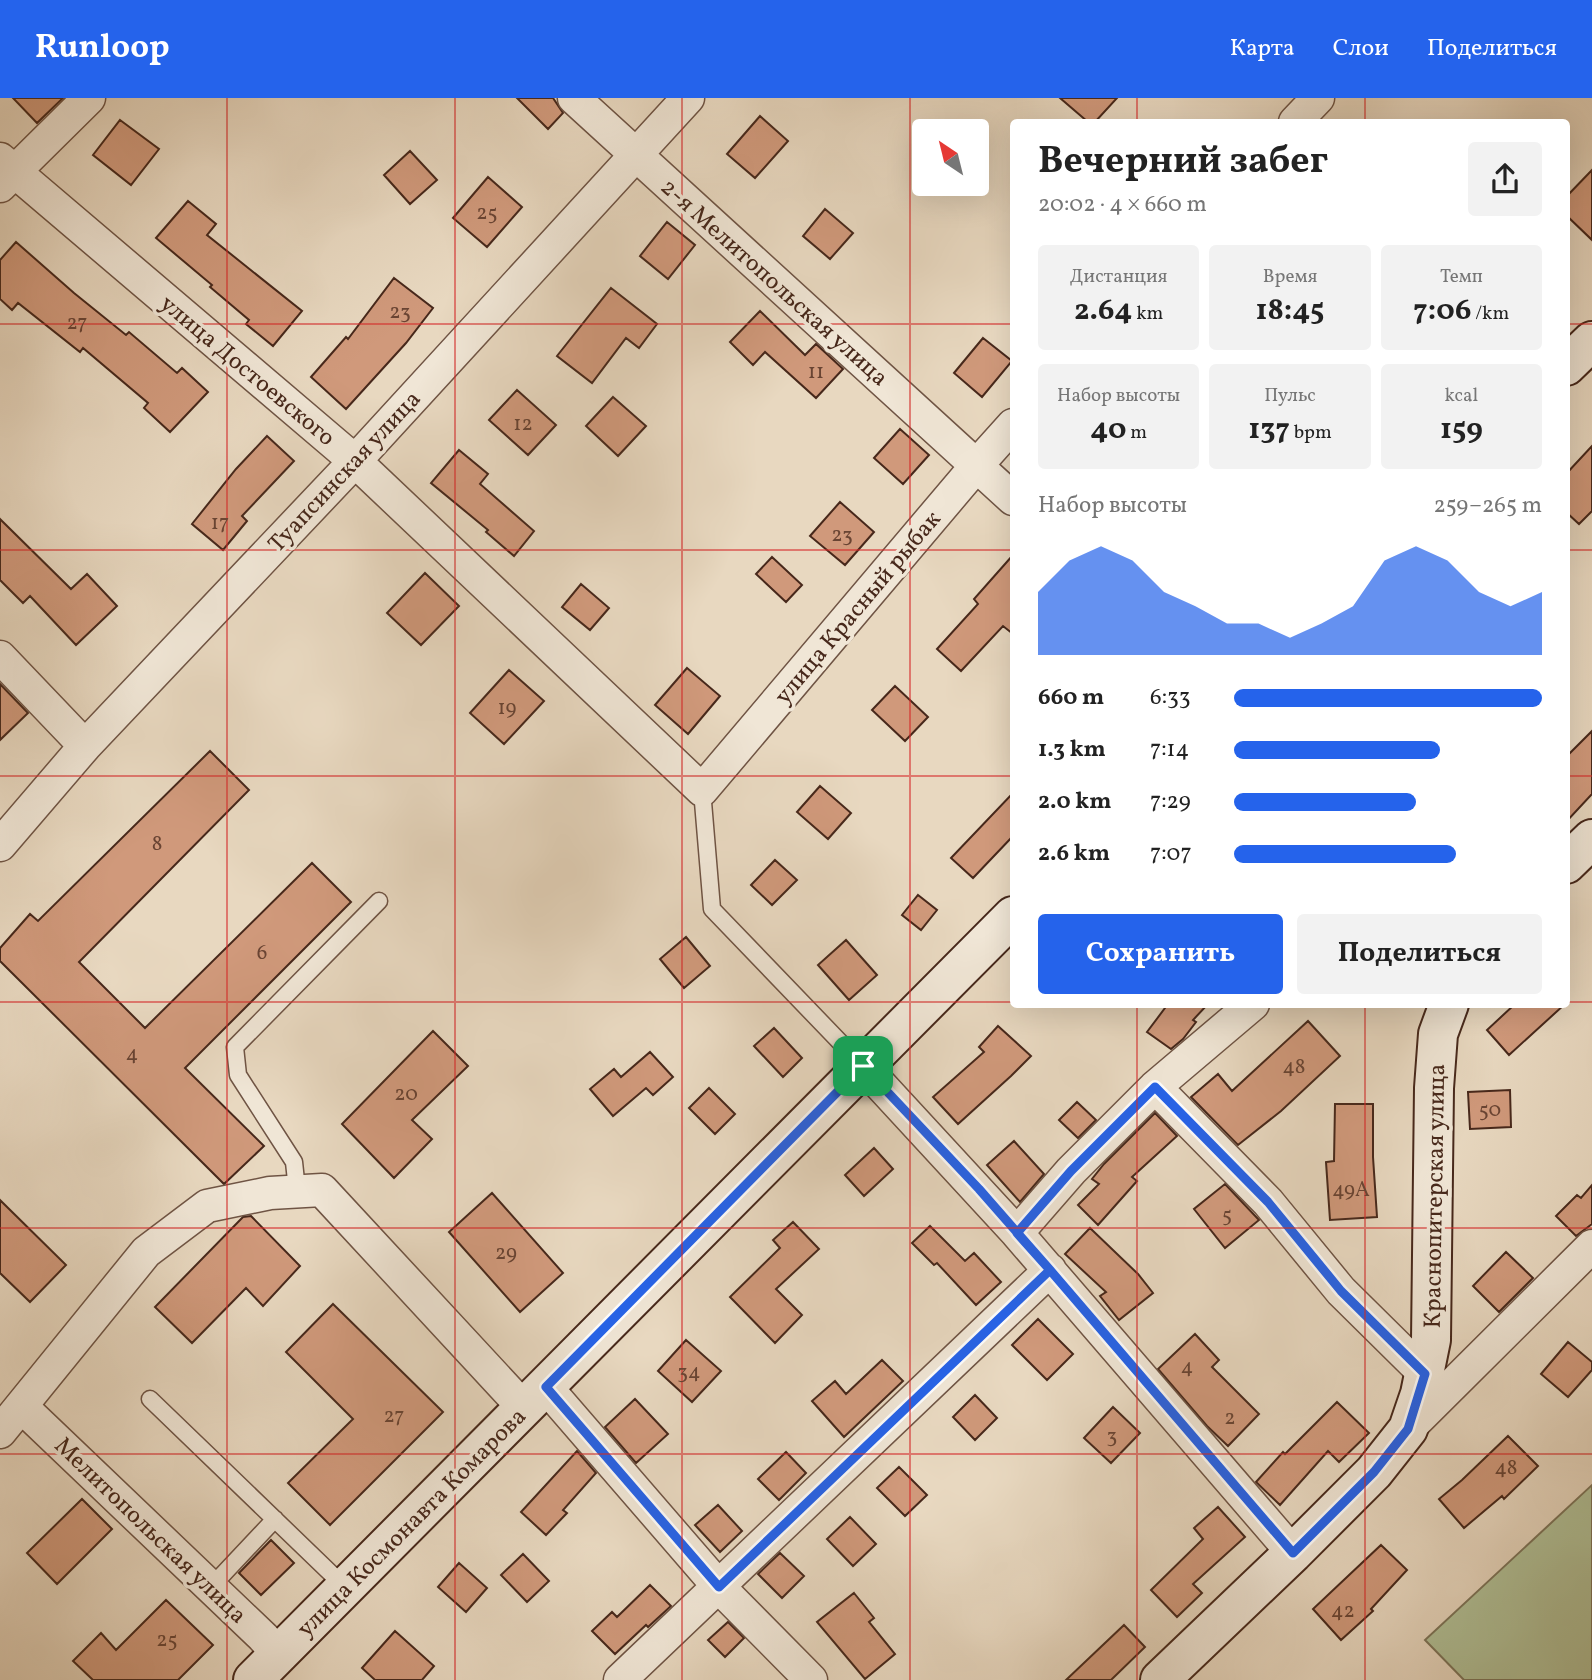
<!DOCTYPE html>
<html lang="ru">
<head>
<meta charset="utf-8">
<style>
  :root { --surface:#fff; --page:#f2f2f2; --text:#222; --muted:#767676; --accent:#2563eb }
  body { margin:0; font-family:Vollkorn,serif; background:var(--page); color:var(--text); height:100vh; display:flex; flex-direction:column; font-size:26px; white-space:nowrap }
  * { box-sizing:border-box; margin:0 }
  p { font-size:23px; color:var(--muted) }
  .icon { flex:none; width:38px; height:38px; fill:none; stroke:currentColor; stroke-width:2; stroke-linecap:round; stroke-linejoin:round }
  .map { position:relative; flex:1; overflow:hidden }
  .panel { position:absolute; left:1010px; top:21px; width:560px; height:889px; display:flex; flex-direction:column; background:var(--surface); border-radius:7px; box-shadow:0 7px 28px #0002 }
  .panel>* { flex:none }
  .needle { width:46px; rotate:325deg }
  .controls { position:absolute; left:912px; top:21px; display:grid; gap:14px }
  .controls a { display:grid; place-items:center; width:77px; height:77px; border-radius:7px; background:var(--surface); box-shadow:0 7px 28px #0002; font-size:35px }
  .pin { position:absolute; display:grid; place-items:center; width:60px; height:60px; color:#fff; margin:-30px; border-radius:14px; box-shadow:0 4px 10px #0006 }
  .round { display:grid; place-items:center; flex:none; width:74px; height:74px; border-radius:7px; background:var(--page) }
  .head { display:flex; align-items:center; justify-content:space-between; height:119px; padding:0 28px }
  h1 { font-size:38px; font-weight:700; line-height:52px }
  .metrics { display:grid; grid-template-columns:repeat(3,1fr); gap:10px; height:119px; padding:7px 28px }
  .metrics div { display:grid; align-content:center; border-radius:7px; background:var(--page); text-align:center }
  .metrics b { font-size:30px; font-weight:700 }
  .metrics small { font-size:19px; font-weight:400 }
  .metrics p { font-size:19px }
  .chart { height:196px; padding:14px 28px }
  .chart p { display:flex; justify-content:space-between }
  .chart svg { width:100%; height:126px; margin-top:7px; fill:var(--accent); opacity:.7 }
  .button { display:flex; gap:14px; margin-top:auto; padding:14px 28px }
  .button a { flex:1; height:80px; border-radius:7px; background:var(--accent); color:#fff; font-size:28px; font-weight:700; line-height:80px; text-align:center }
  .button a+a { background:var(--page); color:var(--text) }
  ul { padding:0 28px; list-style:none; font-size:23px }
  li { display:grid; grid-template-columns:112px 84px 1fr; align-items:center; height:52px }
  li i { height:18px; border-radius:9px; background:var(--accent) }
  header { display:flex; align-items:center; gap:42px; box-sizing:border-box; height:98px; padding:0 35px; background:var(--accent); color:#fff }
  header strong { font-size:33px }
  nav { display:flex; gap:38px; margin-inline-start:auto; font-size:24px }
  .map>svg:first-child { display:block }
  .green { fill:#b0c097; stroke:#7c7459; stroke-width:2 }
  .building { fill:#d0997b; stroke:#47281b; stroke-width:2 }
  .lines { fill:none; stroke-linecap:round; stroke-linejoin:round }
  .lane-casing { stroke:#6f5444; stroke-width:19 }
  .street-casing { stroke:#6f5444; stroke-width:35 }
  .secondary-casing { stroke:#47281b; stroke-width:42 }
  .lane { stroke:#f0e6d6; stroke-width:16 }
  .street { stroke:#f0e6d6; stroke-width:32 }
  .secondary { stroke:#f0e6d6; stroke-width:38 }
  .route-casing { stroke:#fff; stroke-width:14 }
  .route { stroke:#2563eb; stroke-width:9 }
  .grid { fill:none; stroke:#d62828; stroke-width:2; stroke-opacity:0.55 }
  .labels { text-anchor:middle; stroke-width:7; stroke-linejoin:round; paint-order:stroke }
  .number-label { font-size:21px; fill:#694433 }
  .street-label { font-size:24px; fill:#47281b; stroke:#f0e6d6 }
</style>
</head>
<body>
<header>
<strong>Runloop</strong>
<nav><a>Карта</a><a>Слои</a><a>Поделиться</a></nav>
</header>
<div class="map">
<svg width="1592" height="1582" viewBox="0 0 1592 1582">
  <rect width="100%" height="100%" fill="#e8d8c0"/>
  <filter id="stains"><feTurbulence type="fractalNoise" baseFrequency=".00286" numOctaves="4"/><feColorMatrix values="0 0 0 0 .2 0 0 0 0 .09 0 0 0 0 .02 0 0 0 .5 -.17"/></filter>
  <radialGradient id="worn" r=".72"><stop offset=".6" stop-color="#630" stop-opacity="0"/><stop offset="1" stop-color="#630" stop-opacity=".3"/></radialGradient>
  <!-- green -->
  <path class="green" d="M1592,1387v195h-128l-39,-40z"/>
  <!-- building -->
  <path class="building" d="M13,0h50l-26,25z
    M517,0h36l10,15 -15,16z
    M1060,0h57l-22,24h-7z
    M760,18l28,25 -33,37 -28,-24z
    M120,22l39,29 -28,36 -38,-30z
    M410,53l27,29 -27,24 -26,-29z
    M1592,72v70l-26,-25v-18z
    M488,79l34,30 -35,40 -34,-29z
    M188,103l28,23 -9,11 95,76 -29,35 -27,-22 3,-4 -39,-33 2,-2 -56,-47z
    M825,111l28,24 -23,26 -27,-23z
    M667,124l28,23 -27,34 -28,-23z
    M16,144l58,51 52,42 3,-3 48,41 5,-5 26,24 -38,40 -26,-24 4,-5 -65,-55 -3,4 -62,-49 -6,7 -12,-11v-39z
    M394,180l39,30 -27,35 -60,66 -35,-32 35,-40 2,2z
    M611,190l46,36 -18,24 -13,-10 -34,45 -35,-27z
    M760,213l45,44 11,-11 27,25 -27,29 -51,-46 -12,13 -23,-23z
    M983,240l29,23 -30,36 -28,-24z
    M517,292l39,35 -28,30 -39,-35z
    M613,299l33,29 -28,30 -32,-30z
    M900,331l29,26 -26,29 -29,-26z
    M267,338l27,25 -52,55 5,5 -24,29 -31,-26 44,-55z
    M1592,348v65l-13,13 -13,-12v-38z
    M459,352l29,24 -8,10 54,47 -20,25 -28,-24 2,-2 -57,-47z
    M840,404l34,30 -29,33 -35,-29z
    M0,421l71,70 16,-15 30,32 -41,39 -46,-49 -7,7 -23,-23z
    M1013,457v79l-10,-8 -42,45 -24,-22 41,-45 -4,-5z
    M772,459l30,28 -16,17 -30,-28z
    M425,475l34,33 -38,39 -34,-32z
    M581,486l28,24 -19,22 -28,-23z
    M687,570l33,28 -32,38 -33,-29z
    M509,572l35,31 -40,43 -34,-31z
    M0,586l28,29 -28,27z
    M895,588l33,31 -23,24 -33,-31z
    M1592,633v63l-26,28v-65z
    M210,653l39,39 -170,172 66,66 167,-165 39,39 -166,166 79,78 -40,38 -224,-223v-13l30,-34 8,7z
    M820,688l31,27 -23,26 -31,-27z
    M1013,695v43l-40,42 -22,-20z
    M775,762l22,20 -25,25 -21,-20z
    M918,797l19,15 -16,20 -19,-15z
    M686,839l24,29 -26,22 -24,-29z
    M846,842l31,35 -28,25 -31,-35z
    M1168,906h40l-15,16 3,2 -13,17 -12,10 -24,-17z
    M1515,906h50l-56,51 -22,-25z
    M1308,923l32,35 -59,55 -43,34 -47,-48 27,-23 14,17z
    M998,928l33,30 -20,20 -53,48 -25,-27 51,-45 -5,-5z
    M774,930l28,30 -19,19 -29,-31z
    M433,933l35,35 -56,54 20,19 -38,39 -52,-54z
    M650,954l23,25 -20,18 -7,-7 -33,28 -23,-27 24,-20 7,8z
    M709,990l26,26 -20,20 -26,-26z
    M1510,992l1,37 -41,2 -2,-37z
    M1077,1004l19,18 -18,18 -19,-18z
    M1335,1006h38v53l4,60 -47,3 -4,-58 8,-1z
    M1155,1015l22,23 -45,41 5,4 -39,44 -20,-20 21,-21 -7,-5 12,-15z
    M1014,1043l30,33 -24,28 -33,-37z
    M874,1050l19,21 -29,27 -19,-21z
    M1225,1086l34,36 -34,28 -31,-39z
    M1592,1087v39l-16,12 -20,-20 21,-21 4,3z
    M492,1095l71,80 -43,39 -71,-80z
    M0,1102l66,65 -36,37 -30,-29z
    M251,1118l49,50 -37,40 -17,-18 -54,55 -37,-36 88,-90z
    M793,1124l26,27 -43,40 26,26 -27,28 -45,-46 50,-49 -7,-8z
    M930,1128l35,35 9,-8 27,29 -25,23 -39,-42 -3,2 -22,-22z
    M1090,1130l48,46 15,19 -34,27 -19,-24 6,-4 -41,-38z
    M1506,1154l27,26 -34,34 -26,-26z
    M333,1206l110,108 -113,113 -42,-42 65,-64 -67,-67z
    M1038,1221l35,35 -26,26 -35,-35z
    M1195,1236l24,26 -7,7 47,47 -31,32 -21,-20 -49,-57z
    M686,1242l35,31 -29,31 -34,-31z
    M1568,1244l24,20v8l-24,27 -27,-23z
    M882,1262l21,21 -59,56 -32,-36 23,-20 11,13z
    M975,1297l22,23 -22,22 -22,-23z
    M635,1301l33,35 -32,29 -31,-36z
    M1337,1304l32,31 -30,29 -11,-11 -48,54 -24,-23 27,-30 2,2z
    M1113,1309l27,26 -29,30 -27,-25z
    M1508,1338l30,30 -34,33 -2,-3 -38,32 -25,-29 23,-19z
    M577,1353l19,22 -33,37 4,3 -21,22 -25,-23z
    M786,1354l20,21 -27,27 -21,-21z
    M899,1369l28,28 -22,21 -28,-28z
    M82,1401l30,30 -55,55 -30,-31z
    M718,1407l24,26 -22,21 -25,-27z
    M1218,1409l27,30 -52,47 9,9 -25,24 -26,-27 52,-51 -9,-11z
    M850,1419l26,27 -23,22 -26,-27z
    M271,1442l23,23 -33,32 -22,-22z
    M1381,1447l26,25 -36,39 2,2 -32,29 -28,-31z
    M780,1455l24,23 -22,22 -24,-24z
    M523,1456l26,27 -22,21 -26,-27z
    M459,1465l28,25 -21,24 -28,-25z
    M650,1487l21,21 -23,21 -2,-2 -31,29 -23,-23 20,-19 5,5z
    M854,1495l20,25 -5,4 26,32 -30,25 -48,-57z
    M166,1502l47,45 -35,35h-85l-20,-19 28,-28 15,17z
    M728,1524l16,16 -19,19 -17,-17z
    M1124,1527l21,22 -34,33h-45z
    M395,1533l39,35 -12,14h-47l-13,-12z"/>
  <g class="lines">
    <!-- lane casing -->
    <g class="lane-casing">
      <path id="lane" d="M702,692l10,119 151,157
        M297,1092l-3,-28 -56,-87 -3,-28 144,-146
        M150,1301l196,189
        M211,1489l64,-68"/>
    </g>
    <!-- street casing -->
    <g class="street-casing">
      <path id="street" d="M574,0l439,401
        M1295,24l23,-24
        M0,61l355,302 347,329 275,-325 36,-40
        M0,88l89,-88
        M0,559l85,89
        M0,747l85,-99 270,-285 333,-363
        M863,968l154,167 276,320
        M1155,989l113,115 73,89 84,83
        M1017,1135l54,-62 84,-84 98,-83
        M546,1289l173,200 92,93
        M21,1308l242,231 16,18
        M1409,1330l183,-182
        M0,1334l146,-180 61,-46 63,-13 52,-3 202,218
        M620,1582l430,-410"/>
    </g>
    <!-- secondary casing -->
    <g class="secondary-casing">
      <path id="secondary" d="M1566,268l26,-25
        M1566,766l26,-25
        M253,1582l760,-764
        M1160,1582l133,-127 81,-81 34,-43 12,-35 11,-54 3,-252 4,-54 11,-30"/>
    </g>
    <!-- lane -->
    <use href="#lane" class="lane"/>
    <!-- street -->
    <use href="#street" class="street"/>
    <!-- secondary -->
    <use href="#secondary" class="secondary"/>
  </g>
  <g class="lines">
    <!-- route casing -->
    <g class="route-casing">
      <path id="route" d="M863,968l-317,321 173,200 331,-317 -33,-37 54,-62 84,-84 113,115 73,89 84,83 -17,55 -34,43 -81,81 -243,-283 -71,-81 -116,-123"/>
    </g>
    <!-- route -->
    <use href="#route" class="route"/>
  </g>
  <!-- grid -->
  <path class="grid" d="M227,0v1582M455,0v1582M682,0v1582M910,0v1582M1137,0v24M1365,0v24M0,226h1013M1566,226h26M0,452h1013M1566,452h26M0,678h1013M1566,678h26M0,904h1013M1566,904h26M1137,906v676M1365,906v676M0,1130h1592M0,1356h1592"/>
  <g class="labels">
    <!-- number labels -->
    <g class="number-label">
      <text x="487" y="121">25</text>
      <text x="400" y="220">23</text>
      <text x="77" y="231">27</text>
      <text x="816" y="280">11</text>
      <text x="523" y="332">12</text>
      <text x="220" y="431">17</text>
      <text x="842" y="443">23</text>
      <text x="507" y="616">19</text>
      <text x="157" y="752">8</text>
      <text x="262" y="861">6</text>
      <text x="132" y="962">4</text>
      <text x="1294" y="975">48</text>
      <text x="406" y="1002">20</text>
      <text x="1490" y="1018">50</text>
      <text x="1351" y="1098">49А</text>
      <text x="1227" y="1123">5</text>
      <text x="506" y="1161">29</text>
      <text x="1187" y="1275">4</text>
      <text x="689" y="1280">34</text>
      <text x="394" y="1324">27</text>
      <text x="1230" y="1326">2</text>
      <text x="1112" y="1344">3</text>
      <text x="1506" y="1376">48</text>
      <text x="1343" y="1519">42</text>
      <text x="167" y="1548">25</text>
    </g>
    <!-- street labels -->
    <g class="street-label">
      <text transform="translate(775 184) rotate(42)" y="8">2-я Мелитопольская улица</text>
      <text transform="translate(248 272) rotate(40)" y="8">улица Достоевского</text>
      <text transform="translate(344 373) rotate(-47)" y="8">Туапсинская улица</text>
      <text transform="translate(857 509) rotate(-50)" y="8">улица Красный рыбак</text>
      <text transform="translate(1434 1098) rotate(-89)" y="8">Краснопитерская улица</text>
      <text transform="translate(411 1424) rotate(-45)" y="8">улица Космонавта Комарова</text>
      <text transform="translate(151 1432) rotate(44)" y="8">Мелитопольская улица</text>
    </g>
  </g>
  <rect width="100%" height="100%" filter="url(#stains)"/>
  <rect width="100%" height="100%" fill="url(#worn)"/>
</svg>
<div class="controls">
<a><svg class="needle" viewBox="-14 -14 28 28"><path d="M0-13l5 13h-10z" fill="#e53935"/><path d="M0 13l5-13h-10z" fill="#767676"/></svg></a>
</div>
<div class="pin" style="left:863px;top:968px;background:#1e9e55"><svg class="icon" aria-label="arrive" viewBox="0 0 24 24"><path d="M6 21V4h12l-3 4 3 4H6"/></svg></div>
<section class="panel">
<div class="head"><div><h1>Вечерний забег</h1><p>20:02 · 4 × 660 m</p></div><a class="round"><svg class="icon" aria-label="share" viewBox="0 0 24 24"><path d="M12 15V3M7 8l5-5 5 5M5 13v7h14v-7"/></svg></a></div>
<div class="metrics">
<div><p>Дистанция</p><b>2.64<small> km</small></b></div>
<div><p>Время</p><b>18:45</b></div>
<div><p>Темп</p><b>7:06<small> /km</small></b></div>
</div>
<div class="metrics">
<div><p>Набор высоты</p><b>40<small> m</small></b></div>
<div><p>Пульс</p><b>137<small> bpm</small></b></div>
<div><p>kcal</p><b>159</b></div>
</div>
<div class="chart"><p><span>Набор высоты</span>259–265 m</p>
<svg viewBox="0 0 160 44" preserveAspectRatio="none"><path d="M0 44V22L10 11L20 6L30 11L40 22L50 27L60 33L70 33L80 38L90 33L100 27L110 11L120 6L130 11L140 22L150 27L160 22V44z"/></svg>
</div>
<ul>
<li><b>660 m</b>6:33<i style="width:100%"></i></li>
<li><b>1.3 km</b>7:14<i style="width:67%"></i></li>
<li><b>2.0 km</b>7:29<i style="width:59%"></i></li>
<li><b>2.6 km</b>7:07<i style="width:72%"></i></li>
</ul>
<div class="button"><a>Сохранить</a><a>Поделиться</a></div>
</section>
</div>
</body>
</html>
